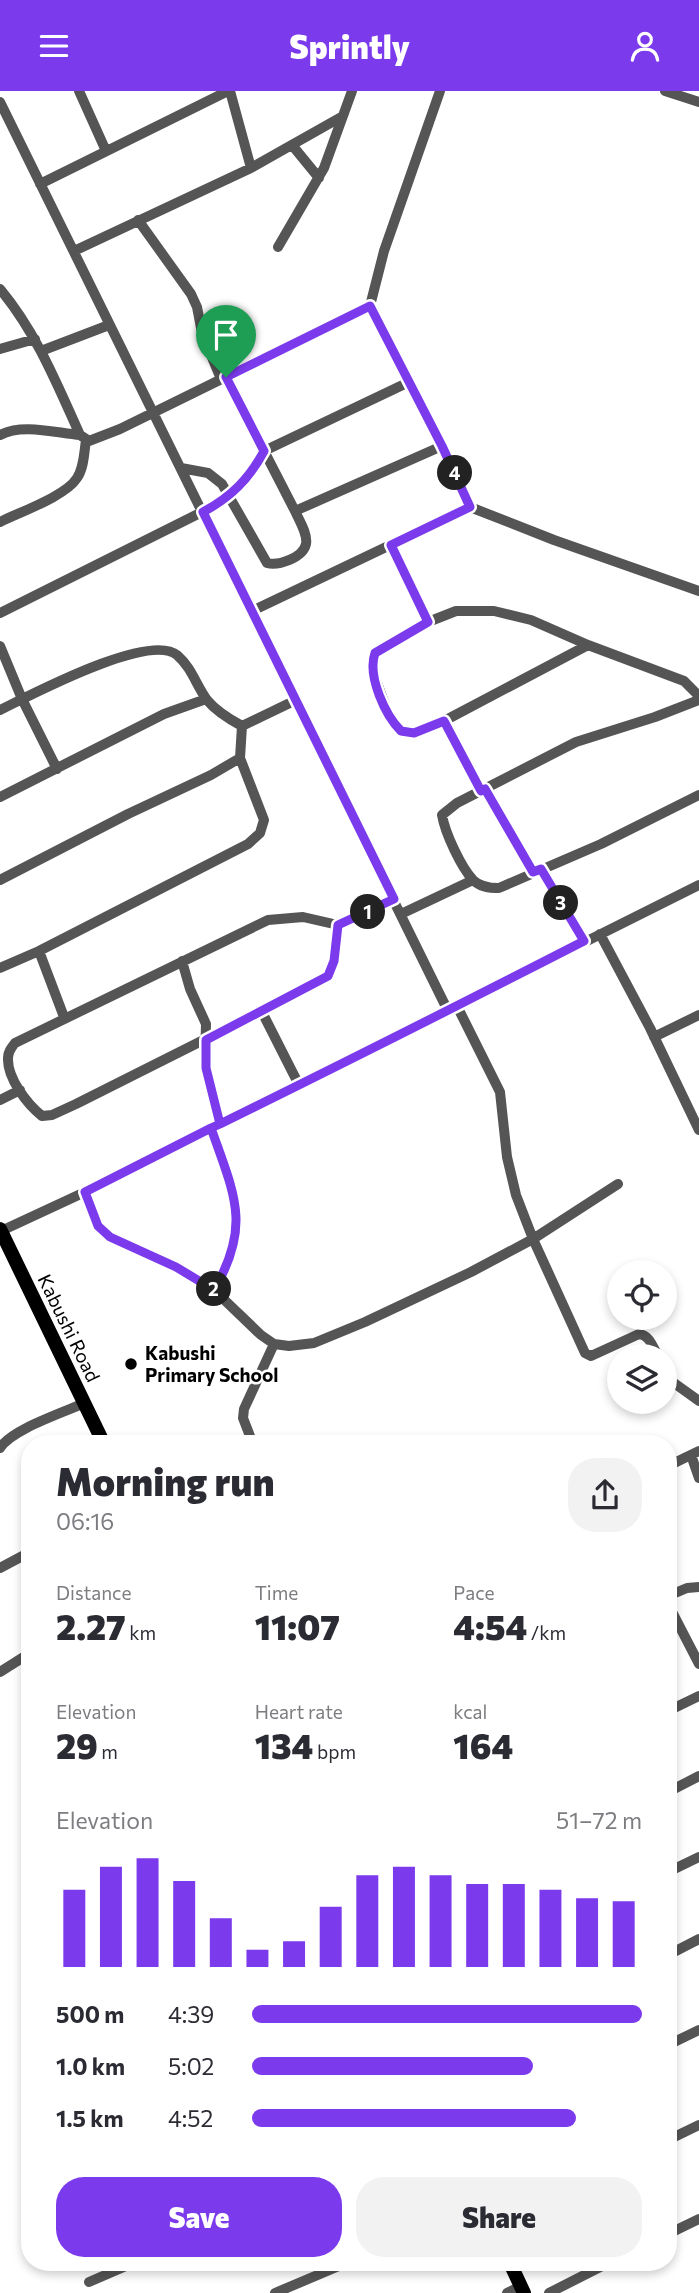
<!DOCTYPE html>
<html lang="en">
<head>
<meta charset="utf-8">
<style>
  :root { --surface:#fff; --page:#f2f2f3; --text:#2b2b33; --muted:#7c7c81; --accent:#7c3aed }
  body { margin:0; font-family:Commissioner,sans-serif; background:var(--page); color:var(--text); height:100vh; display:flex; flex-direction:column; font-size:26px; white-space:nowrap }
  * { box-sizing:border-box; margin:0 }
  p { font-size:23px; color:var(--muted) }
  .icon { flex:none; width:38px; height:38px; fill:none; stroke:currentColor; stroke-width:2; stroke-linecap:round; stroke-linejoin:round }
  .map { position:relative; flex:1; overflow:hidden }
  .side { position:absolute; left:21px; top:1344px; width:656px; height:836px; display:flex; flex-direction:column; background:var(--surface); border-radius:28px; box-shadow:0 4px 10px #0003 }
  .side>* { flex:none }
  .controls { position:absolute; left:607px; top:1169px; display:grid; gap:14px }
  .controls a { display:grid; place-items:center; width:70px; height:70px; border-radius:50%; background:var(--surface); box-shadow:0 4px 10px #0003; font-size:35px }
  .pin { position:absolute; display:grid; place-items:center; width:60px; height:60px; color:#fff; margin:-72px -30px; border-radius:50% 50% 50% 0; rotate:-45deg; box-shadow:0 0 7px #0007 }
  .pin .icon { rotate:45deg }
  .km { position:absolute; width:35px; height:35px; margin:-18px; border-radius:50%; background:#222; color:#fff; font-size:19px; line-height:35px; text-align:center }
  .round { display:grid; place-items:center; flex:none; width:74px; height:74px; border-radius:28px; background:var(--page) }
  .head { display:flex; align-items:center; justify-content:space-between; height:119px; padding:0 35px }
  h1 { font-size:38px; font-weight:800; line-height:52px }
  .figures { display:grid; grid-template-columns:repeat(3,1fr); gap:10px; height:119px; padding:7px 35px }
  .figures div { display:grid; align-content:center }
  .figures b { font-size:35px; font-weight:800 }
  .figures small { font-size:19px; font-weight:400 }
  .figures p { font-size:19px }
  .chart { height:196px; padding:14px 35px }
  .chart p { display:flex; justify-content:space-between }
  .chart svg { width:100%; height:126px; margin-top:7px; stroke:var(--accent); stroke-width:6 }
  .cta { display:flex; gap:14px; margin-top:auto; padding:14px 35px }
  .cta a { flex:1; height:80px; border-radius:28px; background:var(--accent); color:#fff; font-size:28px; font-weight:800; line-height:80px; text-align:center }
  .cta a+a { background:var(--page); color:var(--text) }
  ul { padding:0 35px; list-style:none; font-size:23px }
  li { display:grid; grid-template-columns:112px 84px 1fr; align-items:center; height:52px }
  li i { height:18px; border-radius:9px; background:var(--accent) }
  header { display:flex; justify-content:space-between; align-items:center; height:91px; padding:0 35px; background:var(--accent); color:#fff; font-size:32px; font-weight:800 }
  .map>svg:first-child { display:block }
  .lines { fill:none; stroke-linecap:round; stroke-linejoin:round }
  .minor { stroke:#555; stroke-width:10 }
  .major { stroke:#000; stroke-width:14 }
  .route-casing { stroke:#fff; stroke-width:14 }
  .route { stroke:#7c3aed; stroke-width:9 }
  .poi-dot { fill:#000; stroke:#fff; stroke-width:2.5 }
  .labels { text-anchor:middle; stroke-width:5; stroke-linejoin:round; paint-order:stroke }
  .street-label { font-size:19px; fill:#000; stroke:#fff }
  .poi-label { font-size:19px; font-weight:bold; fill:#000; stroke:#fff; text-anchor:start }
</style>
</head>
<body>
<header><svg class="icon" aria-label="menu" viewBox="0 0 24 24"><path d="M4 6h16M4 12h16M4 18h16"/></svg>Sprintly<svg class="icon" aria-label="person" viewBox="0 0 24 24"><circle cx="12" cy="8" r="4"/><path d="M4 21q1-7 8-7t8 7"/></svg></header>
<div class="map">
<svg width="699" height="2202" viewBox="0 0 699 2202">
  <rect width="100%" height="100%" fill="#fff"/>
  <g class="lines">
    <!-- minor -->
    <path class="minor" d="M79,0l27,60
      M230,0l21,77
      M440,0l-56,160 -14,55 72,140 28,61 84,33 145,51
      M665,0l34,11
      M0,11l448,909
      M292,54l27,33
      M40,93l188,-93
      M138,129l53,74 6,13 5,26 19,46
      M278,156l46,-79 28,-77
      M74,160l177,-83 92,-52
      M0,198c36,43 57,95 80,146l9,6 31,-12 250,-123
      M0,258l35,-10
      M41,260l68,-26
      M226,286l69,134 147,-65
      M0,344c22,-12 56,-2 80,0
      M181,377l27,5 14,11 45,79c11,3 36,-5 39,-19 2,-10 -7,-24 -11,-33
      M0,431c20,-10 66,-26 77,-44 7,-10 7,-25 9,-38
      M391,454l37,77
      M252,520l218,-104
      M0,522l218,-109 25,-20 21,-33 145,-69
      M588,554l-144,76 -30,12h-8l-9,-6 -10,-17 -14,-38 -1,-12 7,-11 49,-27 28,-11h38l37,9 57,25 96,36 15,15
      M0,555l22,53 35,70
      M699,609l-44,17 -79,25 -119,61 -15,12c3,18 19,52 31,65 7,7 16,8 26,8l102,-44 98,-49
      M0,619c31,-15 149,-78 177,-55 15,13 19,30 30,45 9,11 22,19 35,26
      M444,630l37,70
      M485,698l48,83
      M0,706l164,-83 42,-15
      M541,778l43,73
      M0,789l128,-66 83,-39 29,-17
      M401,823l72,-34
      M338,834c-2,18 -1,45 -17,56l-245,123 -24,11 -10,1c-15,-12 -35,-38 -34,-58 0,-6 3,-10 7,-15l253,-123 35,-3 35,8 56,-26
      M600,843l50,94 49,102
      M39,860l25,66
      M182,870l8,28 16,35 -1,37 15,63
      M0,877l39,-17 209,-107 12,-11 4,-13 -24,-62 2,-32 54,-26
      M457,915l43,86 7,65 9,38 17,44 52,114 6,3 48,-22c11,1 14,14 19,22
      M262,921l37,73
      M654,946l45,-22
      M0,1009l20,-10
      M211,1037c23,66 41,97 3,162
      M85,1101l13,34 12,11 66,30 38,23 47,45 13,9 15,2 25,-3 51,-21 106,-50 62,-33 85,-55
      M1,1140l84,-39 614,-307
      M665,1279l9,13 25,18
      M253,1353l-10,-26 1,-9 30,-65
      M0,1357c12,-19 63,-35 84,-45
      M691,1364l8,23
      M668,1375l31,-15
      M0,1477l30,-16
      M668,1505l19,-8 12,-1
      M668,1513l31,60
      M0,1581l30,-19
      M668,1620l31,-15
      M668,1701l31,-16
      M668,1781l31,-15
      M668,1864l31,-16
      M668,1954l31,-15
      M668,2049l31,-15
      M668,2143l31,-15
      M89,2191l44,-19
      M275,2202l71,-30
      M507,2202l14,-7
      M549,2202l59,-30"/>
    <!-- major -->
    <path class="major" d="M0,1138l104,215
      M510,2172l14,30"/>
  </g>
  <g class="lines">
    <!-- route casing -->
    <g class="route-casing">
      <path id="route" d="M226,286l38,74c-15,28 -33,46 -61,61l191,387 -56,26 -4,36 -6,15 -122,64v28l14,56 -9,4 -126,64 13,34 12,11 66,30 38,23c38,-65 20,-96 -3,-162l9,-4c122,-60 243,-121 364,-183l-43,-72 -8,3 -48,-83 -4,2 -37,-70 -30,12 -13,-2c-16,-16 -34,-55 -26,-78l53,-31 -37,-77 79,-38 -28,-61 -72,-140 -144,71"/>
    </g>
    <!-- route -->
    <use href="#route" class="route"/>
  </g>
  <!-- markers -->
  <circle class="poi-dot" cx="131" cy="1273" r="7"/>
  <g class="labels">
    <!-- street labels -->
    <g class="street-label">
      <text transform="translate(69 1237) rotate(64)" y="7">Kabushi Road</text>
    </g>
    <!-- poi labels -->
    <g class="poi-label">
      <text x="145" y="1269">Kabushi<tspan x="145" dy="22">Primary School</tspan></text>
    </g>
  </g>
</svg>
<div class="controls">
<a><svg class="icon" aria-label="locate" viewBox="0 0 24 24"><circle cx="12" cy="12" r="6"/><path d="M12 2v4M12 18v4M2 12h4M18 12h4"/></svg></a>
<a><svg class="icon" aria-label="layers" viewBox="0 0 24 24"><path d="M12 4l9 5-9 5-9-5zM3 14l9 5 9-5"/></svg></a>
</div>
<div class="pin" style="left:226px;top:286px;background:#1e9e55"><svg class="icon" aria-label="arrive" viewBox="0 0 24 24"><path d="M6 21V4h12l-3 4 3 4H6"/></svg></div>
<b class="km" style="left:368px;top:821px">1</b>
<b class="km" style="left:214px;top:1198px">2</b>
<b class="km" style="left:561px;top:812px">3</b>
<b class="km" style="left:455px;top:382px">4</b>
<section class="side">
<div class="head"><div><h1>Morning run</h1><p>06:16</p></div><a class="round"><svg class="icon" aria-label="share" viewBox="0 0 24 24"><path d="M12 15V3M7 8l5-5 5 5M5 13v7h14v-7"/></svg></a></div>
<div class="figures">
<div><p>Distance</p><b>2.27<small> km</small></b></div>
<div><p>Time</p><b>11:07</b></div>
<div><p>Pace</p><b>4:54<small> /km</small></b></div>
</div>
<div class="figures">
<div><p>Elevation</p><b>29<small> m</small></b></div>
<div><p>Heart rate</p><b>134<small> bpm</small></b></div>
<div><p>kcal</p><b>164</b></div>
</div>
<div class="chart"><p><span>Elevation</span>51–72 m</p>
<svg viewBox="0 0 160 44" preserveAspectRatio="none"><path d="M5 44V17M15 44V9M25 44V6M35 44V14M45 44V27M55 44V38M65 44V35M75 44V23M85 44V12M95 44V9M105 44V12M115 44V15M125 44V15M135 44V17M145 44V20M155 44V21"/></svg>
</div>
<ul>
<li><b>500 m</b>4:39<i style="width:100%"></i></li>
<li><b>1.0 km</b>5:02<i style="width:72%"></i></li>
<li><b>1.5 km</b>4:52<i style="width:83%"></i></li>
</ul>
<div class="cta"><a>Save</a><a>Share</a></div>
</section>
</div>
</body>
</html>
